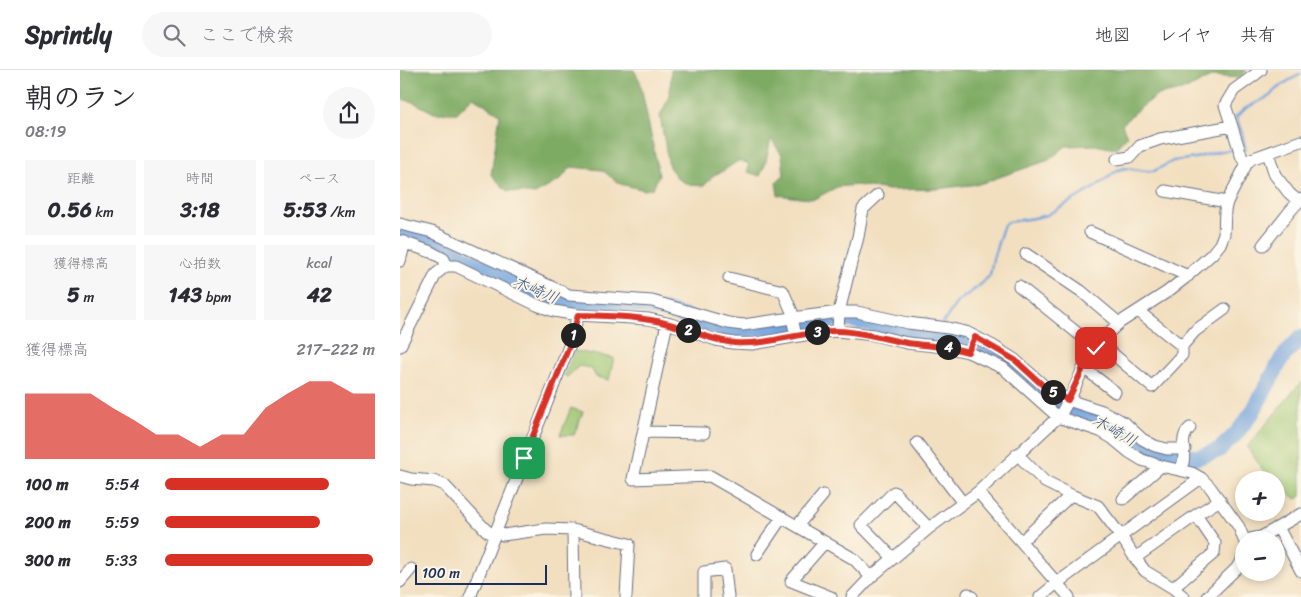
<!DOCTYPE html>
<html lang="ja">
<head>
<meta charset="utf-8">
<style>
  :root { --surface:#fff; --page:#f7f7f7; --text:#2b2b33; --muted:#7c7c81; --line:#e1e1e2; --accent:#d93025 }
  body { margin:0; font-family:Sriracha,"Klee One",sans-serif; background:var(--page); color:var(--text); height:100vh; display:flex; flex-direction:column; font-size:19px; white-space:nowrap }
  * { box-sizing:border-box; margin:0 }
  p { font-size:16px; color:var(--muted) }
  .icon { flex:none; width:28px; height:28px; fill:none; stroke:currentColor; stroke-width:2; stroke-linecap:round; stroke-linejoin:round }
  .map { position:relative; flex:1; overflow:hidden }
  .panel { display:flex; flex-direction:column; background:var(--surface); width:400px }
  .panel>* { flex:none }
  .controls { position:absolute; left:835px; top:401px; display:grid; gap:10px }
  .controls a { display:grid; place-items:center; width:50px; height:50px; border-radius:50%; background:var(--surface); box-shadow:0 2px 8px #0003; font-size:25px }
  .scale { position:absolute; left:15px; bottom:12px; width:132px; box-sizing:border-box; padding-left:5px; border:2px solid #1b2f5e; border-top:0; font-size:14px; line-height:18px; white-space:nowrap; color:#1b2f5e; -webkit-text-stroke:4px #fcf5e5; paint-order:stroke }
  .pin { position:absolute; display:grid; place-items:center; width:42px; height:42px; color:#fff; margin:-21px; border-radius:10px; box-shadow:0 2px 8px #0006 }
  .km { position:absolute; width:25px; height:25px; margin:-12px; border-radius:50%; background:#222; color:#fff; font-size:14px; line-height:25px; text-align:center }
  .round { display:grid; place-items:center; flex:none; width:52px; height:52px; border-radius:26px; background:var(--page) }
  .overview { display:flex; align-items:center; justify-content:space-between; height:85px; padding:0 25px }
  h1 { font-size:28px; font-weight:800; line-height:38px }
  .metrics { display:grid; grid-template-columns:repeat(3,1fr); gap:8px; height:85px; padding:5px 25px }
  .metrics div { display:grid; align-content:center; border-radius:0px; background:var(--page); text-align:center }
  .metrics b { font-size:21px; font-weight:800 }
  .metrics small { font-size:14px; font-weight:400 }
  .metrics p { font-size:14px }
  .chart { height:140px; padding:10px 25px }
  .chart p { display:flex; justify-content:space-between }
  .chart svg { width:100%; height:90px; margin-top:5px; fill:var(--accent); opacity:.7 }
  ul { padding:0 25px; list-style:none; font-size:16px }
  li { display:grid; grid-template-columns:80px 60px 1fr; align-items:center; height:38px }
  li i { height:12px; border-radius:6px; background:var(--accent) }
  header { display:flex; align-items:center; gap:30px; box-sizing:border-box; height:70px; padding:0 25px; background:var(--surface); border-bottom:1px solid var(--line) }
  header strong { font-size:24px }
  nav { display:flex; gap:28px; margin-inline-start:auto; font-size:18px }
  .search { width:350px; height:45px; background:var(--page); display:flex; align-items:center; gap:12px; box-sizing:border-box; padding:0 18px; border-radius:28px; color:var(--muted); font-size:19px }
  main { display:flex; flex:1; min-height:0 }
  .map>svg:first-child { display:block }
  .green { fill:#9ec672; stroke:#5c7a68 }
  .forest { fill:#7eab64; stroke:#4c6d61 }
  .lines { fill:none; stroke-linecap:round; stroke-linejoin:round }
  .stream { stroke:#72a3dd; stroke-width:2.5 }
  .river { stroke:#72a3dd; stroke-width:16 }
  .minor-casing { stroke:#666d80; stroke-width:13 }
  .minor { stroke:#fff; stroke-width:11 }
  .route-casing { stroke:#fff; stroke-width:10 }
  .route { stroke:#d93025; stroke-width:6 }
  .labels { text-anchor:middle; stroke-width:4; stroke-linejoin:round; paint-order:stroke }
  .water-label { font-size:16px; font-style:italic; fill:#39588a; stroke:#fcf5e5 }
</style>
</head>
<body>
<header>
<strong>Sprintly</strong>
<div class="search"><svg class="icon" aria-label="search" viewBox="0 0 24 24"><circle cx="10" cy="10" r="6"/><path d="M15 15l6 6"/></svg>ここで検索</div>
<nav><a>地図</a><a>レイヤ</a><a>共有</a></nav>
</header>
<main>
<section class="panel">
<div class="overview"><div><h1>朝のラン</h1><p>08:19</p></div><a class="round"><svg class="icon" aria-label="share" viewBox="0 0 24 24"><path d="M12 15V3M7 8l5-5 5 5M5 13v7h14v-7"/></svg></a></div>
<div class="metrics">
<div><p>距離</p><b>0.56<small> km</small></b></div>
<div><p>時間</p><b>3:18</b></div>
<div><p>ペース</p><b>5:53<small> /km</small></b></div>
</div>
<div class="metrics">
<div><p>獲得標高</p><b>5<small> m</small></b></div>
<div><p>心拍数</p><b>143<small> bpm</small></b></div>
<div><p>kcal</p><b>42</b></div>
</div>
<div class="chart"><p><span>獲得標高</span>217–222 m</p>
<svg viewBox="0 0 160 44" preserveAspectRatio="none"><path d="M0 44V12L10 12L20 12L30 12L40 19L50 25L60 32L70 32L80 38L90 32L100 32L110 19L120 12L130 6L140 6L150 12L160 12V44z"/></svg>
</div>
<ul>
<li><b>100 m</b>5:54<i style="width:78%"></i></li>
<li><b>200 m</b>5:59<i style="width:74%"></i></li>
<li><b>300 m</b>5:33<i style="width:99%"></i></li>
</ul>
</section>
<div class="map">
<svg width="901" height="527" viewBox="0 0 901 527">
  <rect width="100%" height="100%" fill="#fcf5e5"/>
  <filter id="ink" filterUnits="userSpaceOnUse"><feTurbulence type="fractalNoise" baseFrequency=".02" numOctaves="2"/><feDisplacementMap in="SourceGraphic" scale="10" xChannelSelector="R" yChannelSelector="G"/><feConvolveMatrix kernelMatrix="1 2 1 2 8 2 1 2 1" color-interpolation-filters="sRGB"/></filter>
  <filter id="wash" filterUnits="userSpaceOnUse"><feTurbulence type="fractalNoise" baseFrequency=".0096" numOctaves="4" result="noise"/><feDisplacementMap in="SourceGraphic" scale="20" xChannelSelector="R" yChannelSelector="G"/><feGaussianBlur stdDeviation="1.12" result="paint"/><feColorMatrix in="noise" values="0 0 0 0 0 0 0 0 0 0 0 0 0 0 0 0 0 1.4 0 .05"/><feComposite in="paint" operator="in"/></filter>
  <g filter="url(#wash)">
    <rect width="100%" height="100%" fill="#f2dfc0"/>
    <!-- green -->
    <path class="green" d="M175,281l39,7 -5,22 -13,-3 -5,-9 -12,-2 -12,11 -3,-2z
      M901,312v114l-4,3 -21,-14v-5h-6l-23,-33z
      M171,338l12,4 -9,23h-14z"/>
    <!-- forest -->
    <path class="forest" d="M0,0h234l6,11 19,94 -6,13 -8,2 -25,-6 -18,-14 -31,-3 -11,13 -25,14 -28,-3 -16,-16 9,-61 -27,-17 -16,16h-23l-21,-11 -13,-3z
      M271,0h576l-8,8 -26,-2 -27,13 -28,6 -22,16 -14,14 5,11 -12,13 -20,-4 -29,1 -17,14 -70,24 -44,5 -46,1 -32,-5 -20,2 -23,12 -14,-1 -22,-3 -2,-13 8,-7 -2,-20 -11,-16 -6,26 -5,11 -12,-4v-9l-10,-2 -15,10 -9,4 -10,11 -15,-1 -11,-6 -9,-12 -9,-51 10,-21z"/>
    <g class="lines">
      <!-- stream -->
      <path class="stream" d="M844,80h2l-4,-17 -6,-16 10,-9 24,-12 5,-6 13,-9 13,-7
        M543,253l14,-21 21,-15 12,-12 3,-16 8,-26 3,-8 4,-3 26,-4 13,-3 47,-27 24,-18 7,-2 21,3h8l19,-10 22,-3 26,-7 15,-1"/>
      <!-- river -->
      <path class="river" d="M0,161l55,22 83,39 28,9 43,4 11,-3 47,9 50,16 17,3 17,-1 78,-10 22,1 55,10 53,7 30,14 21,13 47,40 37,12 14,7 40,26 27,7 23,1 21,-7 17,-16 16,-21 30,-55 19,-21"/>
    </g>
  </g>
  <g filter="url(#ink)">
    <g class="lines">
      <!-- minor casing -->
      <g class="minor-casing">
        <path id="minor" d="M868,83l7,22 14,18 9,8
          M717,89l13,-2 10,-11 20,-7 72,-13
          M847,93l-5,-5 -17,-53 9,-15 22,-16 5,-4
          M765,121l62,11
          M0,154l32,8 137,63 83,6 76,22 15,2 49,-7 47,-6h18l51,11 40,5 18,4 27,14 22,14 34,30 19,10 34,11 14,7 10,6 16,15 13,7 12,3h18
          M690,162l98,44
          M0,171l31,11 13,7 2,7
          M863,175l28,-35 10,-11
          M626,184l55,37 38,32
          M0,191l5,-19
          M329,208l54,13 9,21v6l4,18
          M619,216l77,62
          M738,241l44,35
          M267,253l-34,156 77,-3 144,83 17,18
          M438,261l1,-19 12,-49 7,-26 5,-28 15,-14
          M700,273l52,44 30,-32v-9l13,-15 30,-22
          M0,276l36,-72 10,-8h10l81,39 17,6 24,4 71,4 22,5 45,16 17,3 19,1 70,-12 16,-1 36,4 33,8 38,4 23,5 35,16 55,49 42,14 12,7 17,14 13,8 19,6 31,7 9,5 9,9 29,40 5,13
          M684,298l31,24
          M243,362l61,1
          M517,373l46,60
          M617,384l28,28 26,13 27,11 23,30 80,-58
          M780,400c1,-2 2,-5 3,-7 3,-12 -4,-26 7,-35
          M0,406l11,3 23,2 10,4 42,45 8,6
          M578,422l91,105
          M723,429l38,-33
          M796,445l24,-15
          M397,456l26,-31
          M878,457l23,44
          M173,460l56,14 -3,53
          M96,462l7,3 43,-6 27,1 1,67
          M627,466l44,-41
          M845,470l16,-3 40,-23
          M425,472l-34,39 40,16
          M357,484l25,-37
          M493,488l-32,-33 33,-33 35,36
          M735,488l10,13 28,17
          M0,512l11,-13
          M568,524l4,3
          M70,527l100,-253 8,-29
          M304,527v-25l21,-3 3,28
          M452,527l19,-20 58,-49 49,-36 80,-75 4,-5 10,-18 14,-32 16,-23 17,-16 48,-31 18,-14 27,-24 8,-10 4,-10 1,-24 2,-8 20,-39 4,-4 50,-18
          M640,527l17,-14 64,-47 14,22 61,-43 19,28 -1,10 -41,35 11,9
          M807,527l33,-32 4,-11"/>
      </g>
      <!-- minor -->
      <use href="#minor" class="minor"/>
    </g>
  </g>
  <g class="lines" filter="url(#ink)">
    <!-- route casing -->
    <g class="route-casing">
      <path id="route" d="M124,388l46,-114 8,-29c31,1 62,1 91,9 22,6 43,17 66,19 29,2 57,-8 86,-11 29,-4 58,6 86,11 21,3 40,3 61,9l7,-15 40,23 33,30 20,10 18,-38 10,-14"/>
    </g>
    <!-- route -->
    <use href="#route" class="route"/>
  </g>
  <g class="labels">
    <!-- water labels -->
    <g class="water-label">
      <text transform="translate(136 219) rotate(23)" y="6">木崎川</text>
      <text transform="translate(715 360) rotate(29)" y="6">木崎川</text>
    </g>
  </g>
</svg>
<div class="controls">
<a>+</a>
<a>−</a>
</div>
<div class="scale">100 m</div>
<div class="pin" style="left:124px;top:388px;background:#1e9e55"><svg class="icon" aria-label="arrive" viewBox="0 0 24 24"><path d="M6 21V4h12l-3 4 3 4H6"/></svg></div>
<div class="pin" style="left:696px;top:278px;background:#d93025"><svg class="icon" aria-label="check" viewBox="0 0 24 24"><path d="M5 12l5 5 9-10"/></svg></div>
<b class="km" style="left:173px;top:265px">1</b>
<b class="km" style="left:288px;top:260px">2</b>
<b class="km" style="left:417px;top:262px">3</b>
<b class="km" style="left:548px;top:277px">4</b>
<b class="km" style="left:653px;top:322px">5</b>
</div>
</main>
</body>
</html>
